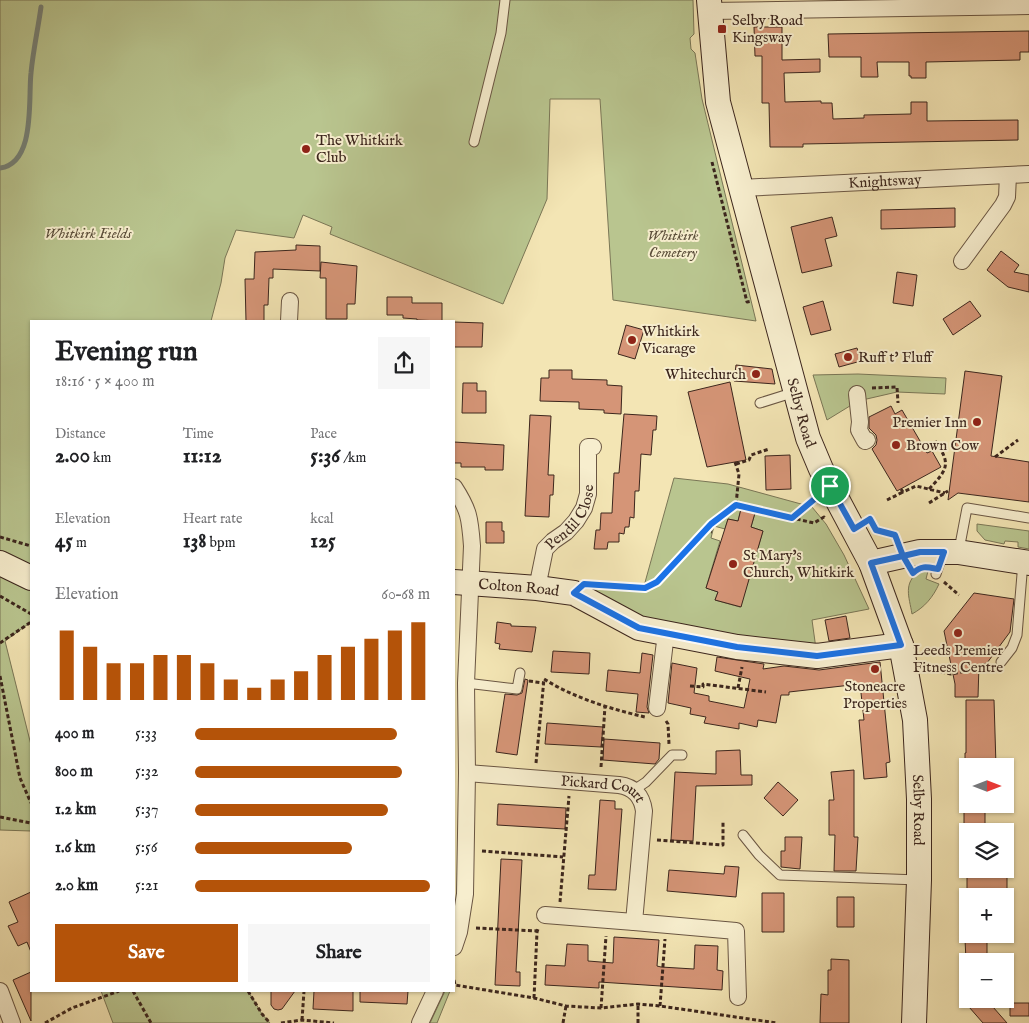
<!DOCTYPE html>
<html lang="en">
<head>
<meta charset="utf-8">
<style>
  :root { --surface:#fff; --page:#f6f6f6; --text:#202124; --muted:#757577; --accent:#b45309 }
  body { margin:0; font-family:"IM FELL English",serif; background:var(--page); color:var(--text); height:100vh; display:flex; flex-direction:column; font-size:19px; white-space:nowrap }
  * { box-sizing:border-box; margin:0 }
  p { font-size:16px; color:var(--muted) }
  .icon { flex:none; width:28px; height:28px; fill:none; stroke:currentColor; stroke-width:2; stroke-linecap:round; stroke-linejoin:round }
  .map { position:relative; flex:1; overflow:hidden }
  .side { position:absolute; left:30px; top:320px; width:425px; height:672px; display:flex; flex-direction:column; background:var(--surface); border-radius:0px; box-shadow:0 1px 4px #0004 }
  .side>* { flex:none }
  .needle { width:32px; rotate:90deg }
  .tools { position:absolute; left:959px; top:758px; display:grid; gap:10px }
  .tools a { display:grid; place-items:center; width:55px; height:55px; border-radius:0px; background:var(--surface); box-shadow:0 1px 4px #0004; font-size:25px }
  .pin { position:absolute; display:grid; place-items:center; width:42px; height:42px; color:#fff; margin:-21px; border:2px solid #fff; border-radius:50%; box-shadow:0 1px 5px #0007 }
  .round { display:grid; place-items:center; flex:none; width:52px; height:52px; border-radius:0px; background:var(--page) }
  .summary { display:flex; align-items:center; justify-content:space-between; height:85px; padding:0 25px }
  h1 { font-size:28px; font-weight:700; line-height:38px }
  .metrics { display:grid; grid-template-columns:repeat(3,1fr); gap:8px; height:85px; padding:5px 25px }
  .metrics div { display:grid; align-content:center }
  .metrics b { font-size:21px; font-weight:700 }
  .metrics small { font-size:14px; font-weight:400 }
  .metrics p { font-size:14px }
  .chart { height:140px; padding:10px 25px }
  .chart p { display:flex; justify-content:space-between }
  .chart svg { width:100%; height:90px; margin-top:5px; stroke:var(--accent); stroke-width:6 }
  .action { display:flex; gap:10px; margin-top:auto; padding:10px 25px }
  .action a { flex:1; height:58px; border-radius:0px; background:var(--accent); color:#fff; font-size:20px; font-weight:700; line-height:58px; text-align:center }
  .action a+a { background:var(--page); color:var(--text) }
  ul { padding:0 25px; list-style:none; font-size:16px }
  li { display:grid; grid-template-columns:80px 60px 1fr; align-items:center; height:38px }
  li i { height:12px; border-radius:6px; background:var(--accent) }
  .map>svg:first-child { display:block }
  .green { fill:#b9c58f; stroke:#7a7656; fill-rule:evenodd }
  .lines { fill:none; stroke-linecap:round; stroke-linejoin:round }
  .stream { stroke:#768177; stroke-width:5 }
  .building { fill:#d59577; stroke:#3c261d }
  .lane-casing { stroke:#6a5643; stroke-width:11 }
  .street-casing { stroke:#6a5643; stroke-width:18 }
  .secondary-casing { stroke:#3c261d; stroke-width:26 }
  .path { stroke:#3c261d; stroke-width:3; stroke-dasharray:4 2.5; stroke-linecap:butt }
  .lane { stroke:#f7eece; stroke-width:9 }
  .street { stroke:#f7eece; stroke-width:16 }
  .secondary { stroke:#f7eece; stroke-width:24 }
  .route-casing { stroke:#fff; stroke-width:10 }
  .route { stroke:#1a73e8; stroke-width:6 }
  .poi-dot { fill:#8f2418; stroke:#f7eece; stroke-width:2 }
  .labels { text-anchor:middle; stroke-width:4; stroke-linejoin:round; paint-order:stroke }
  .poi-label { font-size:15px; fill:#3c261d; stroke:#f7eece; text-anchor:start }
  .street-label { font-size:15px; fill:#3c261d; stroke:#f7eece }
  .park-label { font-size:15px; font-style:italic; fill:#5b4e3a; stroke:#f7eece }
</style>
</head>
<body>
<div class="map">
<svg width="1029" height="1023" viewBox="0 0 1029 1023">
  <rect width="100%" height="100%" fill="#f3e5b4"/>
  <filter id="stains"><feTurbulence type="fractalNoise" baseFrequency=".004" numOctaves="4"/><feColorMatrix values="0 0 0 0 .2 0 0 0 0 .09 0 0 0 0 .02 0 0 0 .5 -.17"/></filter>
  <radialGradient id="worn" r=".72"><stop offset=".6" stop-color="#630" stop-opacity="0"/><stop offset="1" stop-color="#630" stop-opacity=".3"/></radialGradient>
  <!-- green -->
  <path class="green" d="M0,0h693l1,34 -4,4 1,11 4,4 7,46 54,222 -143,-21 -13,-201h-50l-3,100 -44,105 -173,-70 2,-7 -29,-12 -9,23 -58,-8 -11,28 -4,25 -10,38h-180v301l-26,19 26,104v86l-31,-1z
    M858,374l88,4 -1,16 -48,-2 -39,9 -31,19 -14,-45z
    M674,478l54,6 84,23 14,17 18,31 25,54 -57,11 5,36 -80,-9 -153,-48v-16l60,3zM741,509l14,4 -4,14 12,4 -23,76 -25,-7 3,-8 -12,-4 14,-47 -9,-3 3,-12 11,3 3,-10 10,2z
    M977,524l52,7v18l-11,-2v-5l-13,-1 -1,3 -19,-4 -8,-9z
    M919,571h9l-2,8 13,5c-6,13 -14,23 -27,30 -3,-18 -9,-30 7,-43z
    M101,991h147l14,23 8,9h-157z
    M445,991h5l-13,32h-7z"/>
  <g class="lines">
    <!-- stream -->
    <path class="stream" d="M0,168c36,-5 28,-69 31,-95 2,-22 7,-44 10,-66"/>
  </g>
  <!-- building -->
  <path class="building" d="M754,27h28v33l38,-1v13l-36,1 1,29 36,-1v2h11l1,16 31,-1v-3l47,-1v-12h16v19l91,-1v20l-215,4v3h-33l-1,-44h-7v-47h-7z
    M1029,31v21h-9v8l-94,2v16h-15v-2h-2v-14h-32l1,15h-17v-20h-32l-1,-23z
    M955,208v19l-74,2v-19z
    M832,217l5,19 -12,3 7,27 -30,7 -11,-46z
    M296,245l24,1v25l-47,-2v9h-4l-1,27h-4v16h-18l-1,-42h9l1,-27 41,-2z
    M1001,251l18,14 -5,7 15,3v17l-21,-5 -21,-17z
    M321,262l36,4 -2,38h-8v15h-21v-41h-6z
    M897,272l20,3 -4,31 -20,-3z
    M387,297h25v6h30v18l-25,-1v-1l-14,-1v-3h-16z
    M823,301l8,29 -20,5 -8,-28z
    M970,301l11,15 -28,19 -10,-16z
    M454,322l29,1 -1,24h-28z
    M626,325l18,5 -9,29 -17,-5z
    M857,348l4,13 -22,6 -4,-13z
    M736,365l36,4 3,15 -41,-3z
    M549,370h23v9l35,1v5l15,1 -1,28 -17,-1v-3l-25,-1v-7l-39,-1 1,-23h8z
    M965,371l37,5 -11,80 38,6v40l-71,-9 -10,7z
    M730,382l16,78 -39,7 -19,-75z
    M463,383h14v8h9v22h-24z
    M891,406l4,8 7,-4 25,43 5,-2 9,16 -44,24 -25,-42 4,-4 1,-5 -1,-5 -7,-7v-11z
    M624,414l33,2 -1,14h-3l-2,25 -10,-1 -2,37h-4l-1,27 -4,-1 -1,10h-4l-1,7 -5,-1v9h-11l-1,7h-13l2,-19h4l1,-17h11l2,-40h5z
    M530,415l21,1 -3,59h6l-1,20h-3l-1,22 -24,-1z
    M454,442l50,3 -1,25h-18v-3h-24v-4h-7z
    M790,455l1,34 -25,1 -1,-34z
    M741,509l14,4 -4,14 12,4 -22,76 -26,-7 3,-8 -12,-4 22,-69 10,2z
    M486,522h16v9h2v12h-18z
    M974,593l40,6 -4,33 -23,31 -8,2 -1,32h-23v-13l-11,-53z
    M846,616l4,22 -21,3 -4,-21z
    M497,622l14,2v2l25,1 -4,25 -33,-3 1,-5 -5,-1z
    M553,651l37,2 -1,21 -38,-2z
    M642,653l11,2 -6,52 2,6 -13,-1 2,-18 -32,-3 2,-21 32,3z
    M717,657l47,7 -1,5 21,-3 35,4 61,-8 10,100 -4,1 1,14 -23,2 -5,-59h5l-4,-36 -71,8v3h-8l-5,28 -18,-3 -1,7 -18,-4v6l-35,-6 2,-6 -16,-3 1,-6 -23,-5 4,-40 25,5 -3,25 15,3v5l35,7 6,-29 -35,-8z
    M525,679l3,1 -11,75 -21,-3 9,-58 12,1 5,-2z
    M966,700h28l2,66h-31v-13h1z
    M547,723l56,4 -2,20 -56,-3z
    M604,739l56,4 -1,16 -4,5 -52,-4z
    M740,750l1,25h11v10l-56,1 -3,55 -22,-1 4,-68 41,2v-23z
    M854,770v67h4l-2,34h-22l1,-36h-6v-35h5l-3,-28z
    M778,782l20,18 -15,16 -19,-18z
    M600,800l15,1v8h7l-6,81 -28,-1 1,-14h6z
    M498,804l68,4 -1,21 -68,-4z
    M964,804h21v27h-21z
    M785,837h17l-2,32 -19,-2v-16h4z
    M501,859l21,1 -6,112h4v14l-25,-1z
    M725,866l14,1 -3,30 -69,-6 2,-21 55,4z
    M967,869h19v8h21v17h-19v2h-21z
    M31,892v60l-4,-10 -9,4 -10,-20 10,-4 -9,-20z
    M762,893h22v39h-22z
    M837,897h17v30h-17z
    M614,937l45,3 -2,26 4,1 33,2 1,-24 23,1 -1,24 6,1 -1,19 -123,-8v6l-54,-3 1,-20 19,1 2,-22 21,1v16l25,2z
    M965,939h22v22h-21z
    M831,959l18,1v63h-29l1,-29 7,1v-25h3z
    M31,972v49l-18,-41z
    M271,991h24l-13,18 -4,1 -4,-1 -3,-4z
    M314,991h39v20l-40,-2z
    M360,991h48l-1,13 -47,-2z
    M979,999h7l21,24h-24l-14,-16z
    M1010,1003h19v13h-19z"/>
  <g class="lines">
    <!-- lane casing -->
    <g class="lane-casing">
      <path id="lane" d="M474,142l27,-109 4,-33
        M760,403l35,-11
        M959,550l8,-42 62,10
        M936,574l7,-21
        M1001,662l11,-14 5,-13 6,-73
        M466,683l51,6 3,-16
        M634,790l12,-8 26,-27h10
        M743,835l16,20 21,20 139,5"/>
    </g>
    <!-- street casing -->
    <g class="street-casing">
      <g id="street">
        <path d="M710,11l319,-5"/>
        <path id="s1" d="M741,188l288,-14"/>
        <path d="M962,261l41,-56 4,-8 1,-22"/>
        <path d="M289,321l1,-20"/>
        <path d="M857,394l3,28 -1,8 6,11 2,-1"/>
        <path d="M454,487c15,23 16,31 18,59l-6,137 1,90 -2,121 -6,38 -5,15"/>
        <path id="s2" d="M537,588l8,-39 8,-8 13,-9 10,-11 8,-13 4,-14v-47h5"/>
        <path d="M657,708l9,-75"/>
        <path id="s3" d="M467,773l152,12c15,2 23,11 25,26l-10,111 102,9 2,66"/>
        <path d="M545,915l89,7"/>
        <path d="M0,991l12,32"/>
        <path d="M420,1023l15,-32"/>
      </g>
    </g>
    <!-- secondary casing -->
    <g class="secondary-casing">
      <g id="secondary">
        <path id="s4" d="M709,0l9,102 90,336 13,31 50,94 30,82 14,75 4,79v81l-5,143"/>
        <path d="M0,563l31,15"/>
        <path d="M871,563l49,-11h38l71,11"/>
        <path id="s5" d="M454,582l83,6 37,5 65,35 98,19 80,9 84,-11"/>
      </g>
    </g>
    <!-- path -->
    <path class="path" d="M712,162l35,140 5,-1
      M872,388l25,-1 1,16
      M995,457l23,-17
      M735,462l4,12 -3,31
      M736,464l13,-4 2,-5 18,-6
      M901,489l2,3 13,-6 29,7
      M929,489c18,-19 23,-25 6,-48
      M887,500l16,-8
      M929,503l19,-12
      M793,518l22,-19
      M705,530l7,2
      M876,530l8,3 11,2 1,4
      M0,537l31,9
      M944,582l15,13
      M604,586l41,2 12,-6 54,-59 25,-18 78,18 10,-6 1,2
      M0,596l31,18
      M0,643l31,-21
      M925,669l14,-3
      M941,672l10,2 40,-8
      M0,676l20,102 11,25
      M529,681l14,2
      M690,686l13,1v-3l63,8
      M738,688l4,-21
      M666,721l2,3 1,20
      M536,763l8,-84c30,19 67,30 101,38
      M601,767l4,-61
      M0,817l31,6
      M657,840l66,5v-24
      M482,851l81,6
      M560,902l9,-106
      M476,928l62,3
      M454,980l1,5 79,13 32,8 35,2 37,-4 22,2 117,17
      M133,991l18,32
      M248,991l14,23 8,9
      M534,998l3,-66 1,-3
      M660,1006l5,-67
      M601,1008l5,-72
      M302,1020l2,-29
      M45,1023l27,-15 47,-17
      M281,1023l21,-3 32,3
      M563,1023l3,-17
      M638,1023v-19"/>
    <!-- lane -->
    <use href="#lane" class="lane"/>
    <!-- street -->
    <use href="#street" class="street"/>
    <!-- secondary -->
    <use href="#secondary" class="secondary"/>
  </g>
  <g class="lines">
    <!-- route casing -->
    <g class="route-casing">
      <path id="route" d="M830,486l-38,32 -56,-13 -25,19 -54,58 -12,6 -61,-4 -10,9 65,35 98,19 80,9 84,-11 -30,-82 32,-7 10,17c9,-8 14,-6 25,-4l6,-17h-24l-17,4 -8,-21 -19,-5 -6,-11 -16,10 -24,-43"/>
    </g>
    <!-- route -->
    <use href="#route" class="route"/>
  </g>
  <!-- markers -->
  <g class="poi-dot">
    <rect x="717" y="24" width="10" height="10" rx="2.5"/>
    <circle cx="306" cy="149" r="5"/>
    <circle cx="632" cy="340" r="5"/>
    <circle cx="848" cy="357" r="5"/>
    <circle cx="756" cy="374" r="5"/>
    <circle cx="977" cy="422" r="5"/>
    <circle cx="896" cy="445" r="5"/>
    <circle cx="733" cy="564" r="5"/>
    <circle cx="958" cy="633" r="5"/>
    <circle cx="875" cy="669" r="5"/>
  </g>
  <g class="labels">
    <!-- poi labels -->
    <g class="poi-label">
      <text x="732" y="25">Selby Road<tspan x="732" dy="17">Kingsway</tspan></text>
      <text x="316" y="145">The Whitkirk<tspan x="316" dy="17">Club</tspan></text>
      <text x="642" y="336">Whitkirk<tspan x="642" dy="17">Vicarage</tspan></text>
      <text x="858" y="362">Ruff t' Fluff</text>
      <text x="746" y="379" text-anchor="end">Whitechurch</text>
      <text x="967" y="427" text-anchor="end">Premier Inn</text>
      <text x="906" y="450">Brown Cow</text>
      <text x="743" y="560">St Mary's<tspan x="743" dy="17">Church, Whitkirk</tspan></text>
      <text x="958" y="655" text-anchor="middle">Leeds Premier<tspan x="958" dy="17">Fitness Centre</tspan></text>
      <text x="875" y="691" text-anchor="middle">Stoneacre<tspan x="875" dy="17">Properties</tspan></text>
    </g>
    <!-- street labels -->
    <g class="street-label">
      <text dy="5" stroke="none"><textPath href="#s1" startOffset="144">Knightsway</textPath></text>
      <text dy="5" stroke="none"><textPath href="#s4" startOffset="424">Selby Road</textPath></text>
      <text dy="5" stroke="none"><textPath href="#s2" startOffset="82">Pendil Close</textPath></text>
      <text dy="5" stroke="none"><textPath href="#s5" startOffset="65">Colton Road</textPath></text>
      <text dy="5" stroke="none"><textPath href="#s3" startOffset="138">Pickard Court</textPath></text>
      <text dy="5" stroke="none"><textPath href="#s4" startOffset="844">Selby Road</textPath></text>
    </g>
    <!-- park labels -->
    <g class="park-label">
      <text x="88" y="238">Whitkirk Fields</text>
      <text x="673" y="240">Whitkirk<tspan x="673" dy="17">Cemetery</tspan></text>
    </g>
  </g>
  <rect width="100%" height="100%" filter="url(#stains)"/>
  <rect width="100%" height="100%" fill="url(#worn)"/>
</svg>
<div class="tools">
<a><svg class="needle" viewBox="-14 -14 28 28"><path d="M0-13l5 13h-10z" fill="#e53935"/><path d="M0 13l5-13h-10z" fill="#757577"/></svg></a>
<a><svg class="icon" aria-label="layers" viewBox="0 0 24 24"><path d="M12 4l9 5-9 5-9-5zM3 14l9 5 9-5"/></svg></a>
<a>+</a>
<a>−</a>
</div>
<div class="pin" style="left:830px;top:486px;background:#1e9e55"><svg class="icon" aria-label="arrive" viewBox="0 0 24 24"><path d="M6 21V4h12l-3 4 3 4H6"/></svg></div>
<section class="side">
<div class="summary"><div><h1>Evening run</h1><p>18:16 · 5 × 400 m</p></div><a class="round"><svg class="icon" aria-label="share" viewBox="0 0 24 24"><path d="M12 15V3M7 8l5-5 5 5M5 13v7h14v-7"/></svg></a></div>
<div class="metrics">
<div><p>Distance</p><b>2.00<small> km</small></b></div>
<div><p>Time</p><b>11:12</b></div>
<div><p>Pace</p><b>5:36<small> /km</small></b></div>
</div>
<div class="metrics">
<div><p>Elevation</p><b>45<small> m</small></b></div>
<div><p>Heart rate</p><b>138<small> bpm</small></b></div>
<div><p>kcal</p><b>125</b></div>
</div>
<div class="chart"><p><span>Elevation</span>60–68 m</p>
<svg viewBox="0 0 160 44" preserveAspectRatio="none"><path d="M5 44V10M15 44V18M25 44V26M35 44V26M45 44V22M55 44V22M65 44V26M75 44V34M85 44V38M95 44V34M105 44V30M115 44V22M125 44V18M135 44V14M145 44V10M155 44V6"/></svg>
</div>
<ul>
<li><b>400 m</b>5:33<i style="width:86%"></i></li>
<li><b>800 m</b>5:32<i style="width:88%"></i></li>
<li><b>1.2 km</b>5:37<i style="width:82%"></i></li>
<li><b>1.6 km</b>5:56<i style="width:67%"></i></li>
<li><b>2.0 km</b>5:21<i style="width:100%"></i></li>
</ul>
<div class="action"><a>Save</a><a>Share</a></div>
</section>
</div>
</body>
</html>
